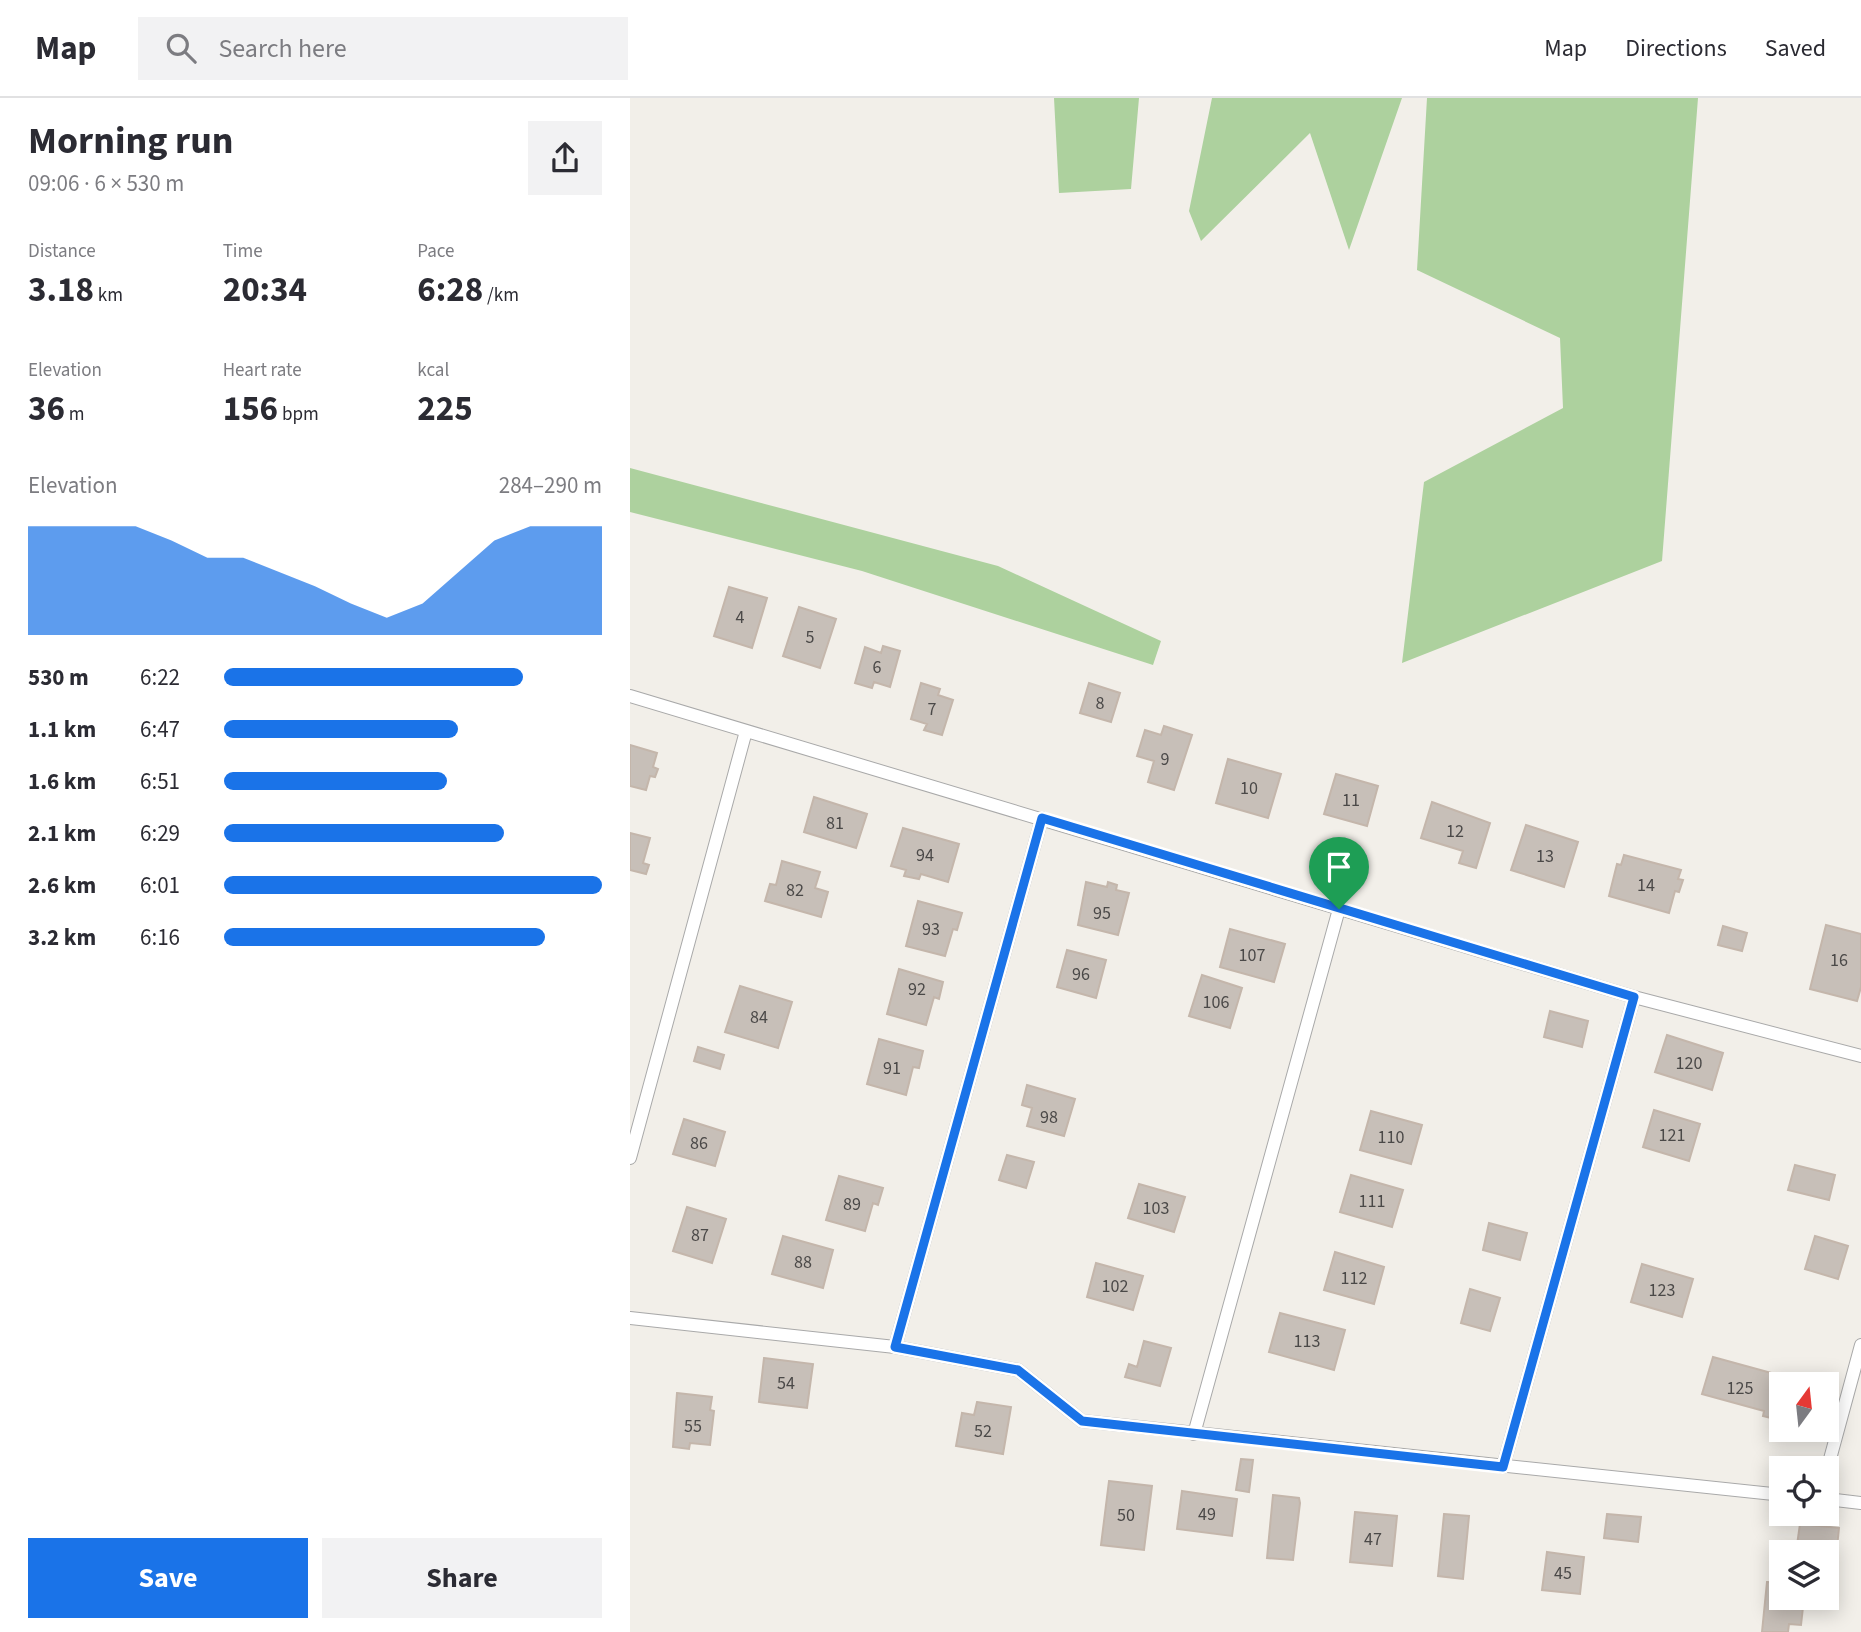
<!DOCTYPE html>
<html lang="en">
<head>
<meta charset="utf-8">
<style>
  :root { --surface:#fff; --page:#f2f2f3; --text:#2b2b33; --muted:#7c7c81; --line:#e1e1e2; --accent:#1a73e8 }
  body { margin:0; font-family:"Source Sans 3",sans-serif; background:var(--page); color:var(--text); height:100vh; display:flex; flex-direction:column; font-size:26px; white-space:nowrap }
  * { box-sizing:border-box; margin:0 }
  p { font-size:23px; color:var(--muted) }
  .icon { flex:none; width:38px; height:38px; fill:none; stroke:currentColor; stroke-width:2; stroke-linecap:round; stroke-linejoin:round }
  .map { position:relative; flex:1; overflow:hidden }
  .sheet { display:flex; flex-direction:column; background:var(--surface); width:630px }
  .sheet>* { flex:none }
  .needle { width:46px; rotate:15deg }
  .controls { position:absolute; left:1139px; top:1274px; display:grid; gap:14px }
  .controls a { display:grid; place-items:center; width:70px; height:70px; border-radius:0px; background:var(--surface); box-shadow:0 4px 18px #0003; font-size:35px }
  .pin { position:absolute; display:grid; place-items:center; width:60px; height:60px; color:#fff; margin:-72px -30px; border-radius:50% 50% 50% 0; rotate:-45deg; box-shadow:0 0 7px #0007 }
  .pin .icon { rotate:45deg }
  .round { display:grid; place-items:center; flex:none; width:74px; height:74px; border-radius:0px; background:var(--page) }
  .headline { display:flex; align-items:center; justify-content:space-between; height:119px; padding:0 28px }
  h1 { font-size:38px; font-weight:700; line-height:52px }
  .figures { display:grid; grid-template-columns:repeat(3,1fr); gap:10px; height:119px; padding:7px 28px }
  .figures div { display:grid; align-content:center }
  .figures b { font-size:35px; font-weight:700 }
  .figures small { font-size:19px; font-weight:400 }
  .figures p { font-size:19px }
  .chart { height:196px; padding:14px 28px }
  .chart p { display:flex; justify-content:space-between }
  .chart svg { width:100%; height:126px; margin-top:7px; fill:var(--accent); opacity:.7 }
  .action { display:flex; gap:14px; margin-top:auto; padding:14px 28px }
  .action a { flex:1; height:80px; border-radius:0px; background:var(--accent); color:#fff; font-size:28px; font-weight:700; line-height:80px; text-align:center }
  .action a+a { background:var(--page); color:var(--text) }
  ul { padding:0 28px; list-style:none; font-size:23px }
  li { display:grid; grid-template-columns:112px 84px 1fr; align-items:center; height:52px }
  li i { height:18px; border-radius:9px; background:var(--accent) }
  header { display:flex; align-items:center; gap:42px; box-sizing:border-box; height:98px; padding:0 35px; background:var(--surface); border-bottom:2px solid var(--line) }
  header strong { font-size:33px }
  nav { display:flex; gap:38px; margin-inline-start:auto; font-size:24px }
  .search { width:490px; height:63px; background:var(--page); display:flex; align-items:center; gap:18px; box-sizing:border-box; padding:0 24px; border-radius:0px; color:var(--muted); font-size:26px }
  main { display:flex; flex:1; min-height:0 }
  .map>svg:first-child { display:block }
  .forest { fill:#add19e }
  .building { fill:#c7bfb8; stroke:#c4b6ab; stroke-width:2 }
  .lines { fill:none; stroke-linecap:round; stroke-linejoin:round }
  .service-casing { stroke:#a9a9a9; stroke-width:14 }
  .service { stroke:#fff; stroke-width:12 }
  .route-casing { stroke:#fff; stroke-width:14 }
  .route { stroke:#1a73e8; stroke-width:9 }
  .labels { text-anchor:middle; stroke-width:5; stroke-linejoin:round; paint-order:stroke }
  .number-label { font-size:18px; fill:#4b4948 }
</style>
</head>
<body>
<header>
<strong>Map</strong>
<div class="search"><svg class="icon" aria-label="search" viewBox="0 0 24 24"><circle cx="10" cy="10" r="6"/><path d="M15 15l6 6"/></svg>Search here</div>
<nav><a>Map</a><a>Directions</a><a>Saved</a></nav>
</header>
<main>
<section class="sheet">
<div class="headline"><div><h1>Morning run</h1><p>09:06 · 6 × 530 m</p></div><a class="round"><svg class="icon" aria-label="share" viewBox="0 0 24 24"><path d="M12 15V3M7 8l5-5 5 5M5 13v7h14v-7"/></svg></a></div>
<div class="figures">
<div><p>Distance</p><b>3.18<small> km</small></b></div>
<div><p>Time</p><b>20:34</b></div>
<div><p>Pace</p><b>6:28<small> /km</small></b></div>
</div>
<div class="figures">
<div><p>Elevation</p><b>36<small> m</small></b></div>
<div><p>Heart rate</p><b>156<small> bpm</small></b></div>
<div><p>kcal</p><b>225</b></div>
</div>
<div class="chart"><p><span>Elevation</span>284–290 m</p>
<svg viewBox="0 0 160 44" preserveAspectRatio="none"><path d="M0 44V6L10 6L20 6L30 6L40 11L50 17L60 17L70 22L80 27L90 33L100 38L110 33L120 22L130 11L140 6L150 6L160 6V44z"/></svg>
</div>
<ul>
<li><b>530 m</b>6:22<i style="width:79%"></i></li>
<li><b>1.1 km</b>6:47<i style="width:62%"></i></li>
<li><b>1.6 km</b>6:51<i style="width:59%"></i></li>
<li><b>2.1 km</b>6:29<i style="width:74%"></i></li>
<li><b>2.6 km</b>6:01<i style="width:100%"></i></li>
<li><b>3.2 km</b>6:16<i style="width:85%"></i></li>
</ul>
<div class="action"><a>Save</a><a>Share</a></div>
</section>
<div class="map">
<svg width="1231" height="1534" viewBox="0 0 1231 1534">
  <rect width="100%" height="100%" fill="#f2efe9"/>
  <!-- forest -->
  <path class="forest" d="M424,0h85l-8,91 -72,4z
    M582,0h190l-53,152 -39,-117 -109,108 -12,-30z
    M797,0h271l-36,463 -260,102 22,-181 139,-74 -3,-70 -143,-68z
    M0,370l368,98 163,75 -8,24 -291,-94 -232,-59z"/>
  <!-- building -->
  <path class="building" d="M99,489l38,11 -15,50 -38,-12z
    M169,509l37,12 -16,49 -37,-12z
    M253,548l17,5 -10,36 -16,-5 -2,6 -17,-5 10,-36 16,6z
    M291,585l19,6 -2,6 15,5 -11,35 -18,-5 3,-6 -16,-5z
    M459,585l31,10 -9,29 -31,-9z
    M534,628l28,9 -18,55 -26,-8 6,-21 -17,-5 8,-26 16,5z
    M0,647l27,8 -4,14 5,2 -3,8 -5,-1 -4,14 -16,-4z
    M598,661l53,15 -13,44 -52,-15z
    M706,676l42,12 -11,40 -43,-12z
    M184,699l53,17 -11,34 -52,-16z
    M802,704l58,21 -14,45 -17,-5 4,-12 -42,-13z
    M896,727l52,17 -14,45 -53,-17z
    M273,730l56,16 -11,38 -27,-8 -2,5 -15,-3 2,-6 -15,-4z
    M0,735l20,5 -7,25 6,2 -3,9 -16,-4z
    M994,757l57,15 -3,9 5,1 -4,12 -4,-1 -6,22 -60,-17 8,-32 4,1z
    M152,763l38,11 -5,16 13,4 -7,25 -56,-16 5,-17 6,1z
    M456,784l21,5 1,-5 9,3 -1,5 13,3 -11,42 -40,-10z
    M288,803l44,12 -5,17 -4,-1 -8,27 -39,-10z
    M1196,827l35,9v53l-4,14 -47,-12z
    M1093,828l24,7 -5,18 -24,-6z
    M600,831l55,15 -11,38 -54,-15z
    M437,852l39,10 -10,38 -39,-11z
    M269,871l44,13 -4,17 -5,-2 -8,28 -39,-11z
    M572,877l40,13 -12,40 -41,-12z
    M110,888l52,16 -14,46 -53,-16z
    M920,913l38,10 -6,26 -38,-10z
    M1037,937l56,18 -11,37 -57,-18z
    M249,941l44,12 -4,17 -6,-1 -7,28 -39,-11z
    M68,949l26,8 -4,14 -26,-8z
    M397,987l48,14 -11,37 -37,-10 5,-18 -10,-3z
    M1024,1012l46,14 -11,37 -46,-14z
    M741,1013l51,14 -11,39 -51,-14z
    M54,1021l41,13 -10,34 -42,-12z
    M377,1057l27,7 -8,26 -27,-8z
    M1165,1067l40,10 -6,25 -41,-10z
    M721,1077l52,15 -11,37 -52,-15z
    M209,1078l44,12 -5,17 -5,-2 -8,28 -39,-11z
    M509,1086l46,13 -11,35 -46,-14z
    M57,1109l39,12 -14,44 -39,-12z
    M859,1125l38,10 -7,27 -37,-10z
    M153,1138l50,14 -10,38 -51,-14z
    M1185,1138l33,10 -10,33 -33,-10z
    M705,1154l49,15 -10,37 -50,-14z
    M466,1165l47,13 -10,34 -46,-13z
    M1012,1166l51,15 -11,38 -51,-15z
    M840,1191l30,9 -10,33 -29,-8z
    M650,1215l65,17 -11,40 -65,-18z
    M514,1243l27,7 -11,38 -35,-9 4,-13 8,3z
    M1083,1259l62,17 -4,13 11,3 -3,30 -16,-4 1,-5 -62,-17z
    M134,1260l49,6 -6,44 -48,-6z
    M47,1295l35,4 -2,13 4,1 -4,34 -20,-2 -1,6 -16,-2z
    M347,1304l34,5 -8,47 -47,-8 6,-33 12,2z
    M611,1361l12,1 -4,32 -13,-2z
    M479,1383l43,5 -8,64 -43,-5z
    M552,1393l55,8 -5,37 -55,-7z
    M643,1397l26,3 1,5 -7,57 -26,-2z
    M725,1414l42,4 -5,50 -42,-4z
    M814,1416l25,2 -6,63 -25,-3z
    M977,1416l34,3 -3,25 -34,-4z
    M1170,1426l39,4 -3,29 -9,-1v-4h-31z
    M917,1454l37,5 -4,37 -38,-4z
    M1137,1484l15,1v15h22l-3,27 -12,-1 -1,8h-26z"/>
  <g class="lines">
    <!-- service casing -->
    <g class="service-casing">
      <path id="service" d="M0,598l1004,301 227,59
        M0,1060l116,-427
        M0,1220l265,29 123,23 64,51 700,74
        M265,1249l147,-529
        M564,1336l145,-525
        M873,1369l131,-470
        M1197,1372l34,-125
        M1197,1401l34,4"/>
    </g>
    <!-- service -->
    <use href="#service" class="service"/>
  </g>
  <g class="lines">
    <!-- route casing -->
    <g class="route-casing">
      <path id="route" d="M412,720l592,179 -131,470 -421,-46 -64,-51 -123,-23z"/>
    </g>
    <!-- route -->
    <use href="#route" class="route"/>
  </g>
  <g class="labels">
    <!-- number labels -->
    <g class="number-label">
      <text x="110" y="525">4</text>
      <text x="180" y="545">5</text>
      <text x="247" y="575">6</text>
      <text x="470" y="611">8</text>
      <text x="302" y="617">7</text>
      <text x="535" y="667">9</text>
      <text x="619" y="696">10</text>
      <text x="721" y="708">11</text>
      <text x="205" y="731">81</text>
      <text x="825" y="739">12</text>
      <text x="295" y="763">94</text>
      <text x="915" y="764">13</text>
      <text x="1016" y="793">14</text>
      <text x="165" y="798">82</text>
      <text x="472" y="821">95</text>
      <text x="301" y="837">93</text>
      <text x="622" y="863">107</text>
      <text x="1209" y="868">16</text>
      <text x="451" y="882">96</text>
      <text x="287" y="897">92</text>
      <text x="586" y="910">106</text>
      <text x="129" y="925">84</text>
      <text x="1059" y="971">120</text>
      <text x="262" y="976">91</text>
      <text x="419" y="1025">98</text>
      <text x="1042" y="1043">121</text>
      <text x="761" y="1045">110</text>
      <text x="69" y="1051">86</text>
      <text x="742" y="1109">111</text>
      <text x="222" y="1112">89</text>
      <text x="526" y="1116">103</text>
      <text x="70" y="1143">87</text>
      <text x="173" y="1170">88</text>
      <text x="724" y="1186">112</text>
      <text x="485" y="1194">102</text>
      <text x="1032" y="1198">123</text>
      <text x="677" y="1249">113</text>
      <text x="156" y="1291">54</text>
      <text x="1110" y="1296">125</text>
      <text x="63" y="1334">55</text>
      <text x="353" y="1339">52</text>
      <text x="577" y="1422">49</text>
      <text x="496" y="1423">50</text>
      <text x="743" y="1447">47</text>
      <text x="933" y="1481">45</text>
    </g>
  </g>
</svg>
<div class="controls">
<a><svg class="needle" viewBox="-14 -14 28 28"><path d="M0-13l5 13h-10z" fill="#e53935"/><path d="M0 13l5-13h-10z" fill="#7c7c81"/></svg></a>
<a><svg class="icon" aria-label="locate" viewBox="0 0 24 24"><circle cx="12" cy="12" r="6"/><path d="M12 2v4M12 18v4M2 12h4M18 12h4"/></svg></a>
<a><svg class="icon" aria-label="layers" viewBox="0 0 24 24"><path d="M12 4l9 5-9 5-9-5zM3 14l9 5 9-5"/></svg></a>
</div>
<div class="pin" style="left:709px;top:811px;background:#1e9e55"><svg class="icon" aria-label="arrive" viewBox="0 0 24 24"><path d="M6 21V4h12l-3 4 3 4H6"/></svg></div>
</div>
</main>
</body>
</html>
